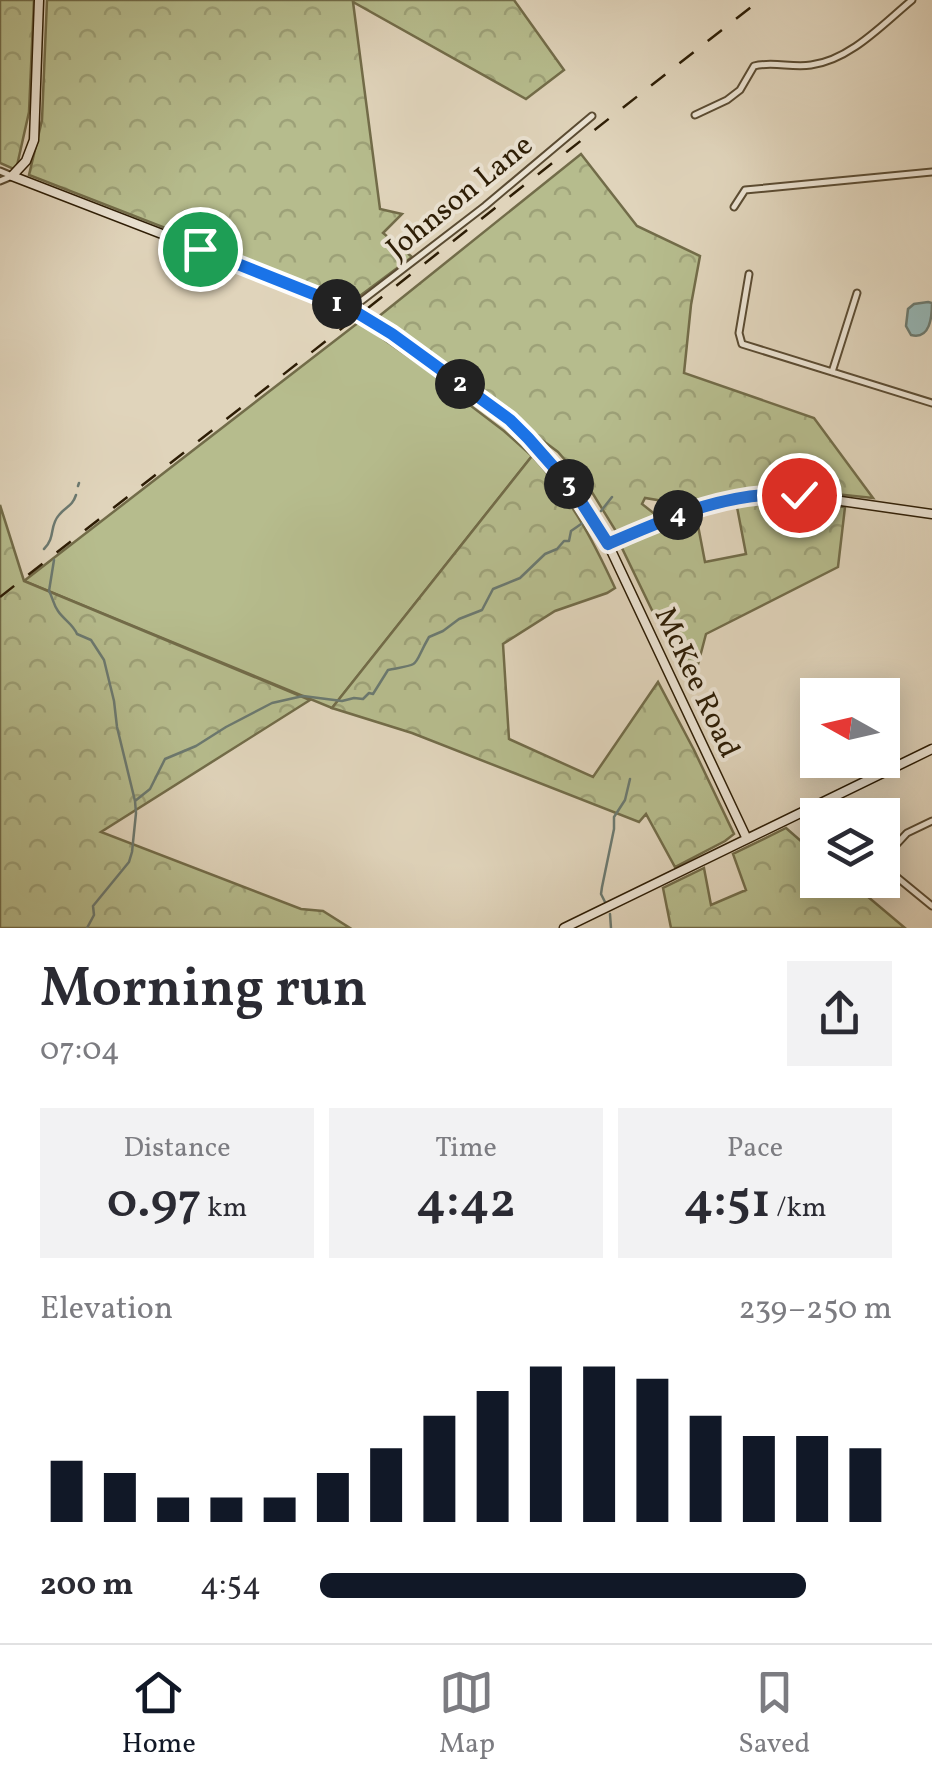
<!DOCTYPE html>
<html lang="en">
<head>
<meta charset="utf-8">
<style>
  :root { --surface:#fff; --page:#f2f2f3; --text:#2b2b33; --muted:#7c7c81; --line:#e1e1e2; --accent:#111827 }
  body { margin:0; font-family:Vollkorn,serif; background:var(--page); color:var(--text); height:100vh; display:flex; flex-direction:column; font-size:38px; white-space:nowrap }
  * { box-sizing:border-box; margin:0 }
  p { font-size:32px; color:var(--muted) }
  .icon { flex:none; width:55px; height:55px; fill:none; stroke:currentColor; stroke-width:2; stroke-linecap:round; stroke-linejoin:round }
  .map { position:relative; height:928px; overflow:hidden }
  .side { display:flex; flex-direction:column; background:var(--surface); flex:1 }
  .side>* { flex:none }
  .needle { width:65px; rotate:278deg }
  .tools { position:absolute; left:800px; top:678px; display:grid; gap:20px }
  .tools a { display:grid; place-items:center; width:100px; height:100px; border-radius:0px; background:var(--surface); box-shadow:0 5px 25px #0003; font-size:50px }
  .pin { position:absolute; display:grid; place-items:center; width:85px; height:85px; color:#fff; margin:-42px; border:5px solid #fff; border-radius:50%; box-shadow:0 2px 10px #0007 }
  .km { position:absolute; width:50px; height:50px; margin:-25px; border-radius:50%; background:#222; color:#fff; font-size:28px; line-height:50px; text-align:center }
  .round { display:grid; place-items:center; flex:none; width:105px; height:105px; border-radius:0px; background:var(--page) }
  .headline { display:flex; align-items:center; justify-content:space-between; height:170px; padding:0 40px }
  h1 { font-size:55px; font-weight:600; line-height:75px }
  .figures { display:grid; grid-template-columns:repeat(3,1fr); gap:15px; height:170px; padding:10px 40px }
  .figures div { display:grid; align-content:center; border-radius:0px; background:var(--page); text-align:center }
  .figures b { font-size:50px; font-weight:600 }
  .figures small { font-size:28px; font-weight:400 }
  .figures p { font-size:28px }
  .chart { height:280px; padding:20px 40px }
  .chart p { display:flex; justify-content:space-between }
  .chart svg { width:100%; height:180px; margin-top:10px; stroke:var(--accent); stroke-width:6 }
  ul { padding:0 40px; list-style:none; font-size:32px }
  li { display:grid; grid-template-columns:160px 120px 1fr; align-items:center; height:75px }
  li i { height:25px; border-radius:12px; background:var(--accent) }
  .dock { display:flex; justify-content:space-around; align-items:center; height:140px; border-top:2px solid var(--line); background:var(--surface); font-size:28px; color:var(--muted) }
  .dock a { display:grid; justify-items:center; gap:5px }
  .dock .on { color:var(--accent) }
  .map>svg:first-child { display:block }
  .grass { fill:#b6bc8d; stroke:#726c49; stroke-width:2.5 }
  .forest { fill:url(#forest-crowns); stroke:#726c49; stroke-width:2.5 }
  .water { fill:#95b7b7; stroke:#6b7970; stroke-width:2.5 }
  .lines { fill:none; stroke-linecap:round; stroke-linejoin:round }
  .stream { stroke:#6b7970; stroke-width:2.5 }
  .street-casing { stroke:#5a4b32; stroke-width:9 }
  .secondary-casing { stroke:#2d1d05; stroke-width:11 }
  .street { stroke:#ebe3d3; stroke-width:5 }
  .secondary { stroke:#ebe3d3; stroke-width:8 }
  .rail { stroke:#2d1d05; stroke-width:2.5; stroke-dasharray:18 18; stroke-linecap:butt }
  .route-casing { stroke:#fff; stroke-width:20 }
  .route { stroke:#1a73e8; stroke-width:12 }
  .labels { text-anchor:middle; stroke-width:8; stroke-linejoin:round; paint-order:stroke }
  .street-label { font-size:30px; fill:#2d1d05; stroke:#ebe3d3 }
</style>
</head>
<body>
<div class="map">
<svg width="932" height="928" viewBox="0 0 932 928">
  <defs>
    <pattern id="forest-crowns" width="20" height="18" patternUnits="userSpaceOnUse" patternTransform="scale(2.5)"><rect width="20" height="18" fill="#b6bc8d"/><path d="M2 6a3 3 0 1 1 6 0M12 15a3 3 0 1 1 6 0" fill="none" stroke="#9da178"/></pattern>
  </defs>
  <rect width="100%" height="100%" fill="#e0d4bb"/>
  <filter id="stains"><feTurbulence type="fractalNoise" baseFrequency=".002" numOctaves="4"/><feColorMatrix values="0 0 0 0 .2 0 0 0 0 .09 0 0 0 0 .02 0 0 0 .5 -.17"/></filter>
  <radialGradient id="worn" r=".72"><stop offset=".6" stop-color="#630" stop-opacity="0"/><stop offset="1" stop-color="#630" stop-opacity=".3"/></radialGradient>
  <!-- grass -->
  <path class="grass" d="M359,322l114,80 -2,4 33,25 28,25 -200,252 -308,-127z"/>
  <!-- forest -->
  <path class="forest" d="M0,0h34l-5,112 -13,58 -16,-7z
    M47,0h467l50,70 -38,29 -173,-97 27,207 22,5 -19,19 29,24 -59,44 -324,-126 13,-55z
    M581,154l56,72 63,30 -9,49 -7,68 130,45 59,80 -95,-10 -97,16 -36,-6 -3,6 14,11 -39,18 -27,-44 -32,-37 -180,-135z
    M532,456c38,41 60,82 83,132l-8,5 -52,18 -52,33 6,95 84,38 65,-95 36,68 40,84 -9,7 -50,26 -29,-53 -7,8 -227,-89 -80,-25z
    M769,501l76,6 -7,60 -132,67 -15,57 -70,-145 52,-24 23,-7 9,47 41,-8 -9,-47z
    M0,505l24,76 286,119 -209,132 200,77 22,2 27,17h-350z
    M786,828l31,27 1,25h30l57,48h-234l-8,-40 41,-20 7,37 35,-15 -13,-36z"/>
  <!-- water -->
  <path class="water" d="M928,302l4,1c0,14 -2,37 -21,32l-5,-9 2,-17 6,-5z"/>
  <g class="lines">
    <!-- stream -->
    <path class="stream" d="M78,486l1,-3
      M601,511l11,-14
      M44,549c12,-12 5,-23 15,-34 7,-9 13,-8 17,-20
      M54,560l-5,31c4,7 4,13 9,20 6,9 15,13 19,23l14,6 13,20 10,41 3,26 18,74 1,12 -4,39 -3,10 -36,44 1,9 -7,13
      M135,801l15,-12 15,-30 31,-13 30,-19 46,-24 31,-7 39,5 12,-3 9,1 6,-6 4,1 15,-24c36,-7 23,-2 41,-33l14,-6 16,-12 23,-9 11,-21 27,-11 25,-24 12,-5 7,-8h5l2,-10 13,-9
      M605,902l-4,-8 1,-7 12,-58v-12l11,-17 5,-21
      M610,914l1,14"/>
    <!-- street casing -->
    <g class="street-casing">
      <path id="street" d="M695,115l32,-15 13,-10 14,-24c18,-5 38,2 57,-1 39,-5 72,-41 101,-65
        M0,171l12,5
        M0,181l12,-5
        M734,207l11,-17 187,-18
        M749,274l-10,59 3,11 190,59
        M351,309l134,-103 107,-90
        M832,372l25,-79
        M882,860l25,-27 25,-12
        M882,865l50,41"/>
    </g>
    <!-- secondary casing -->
    <g class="secondary-casing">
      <path id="secondary" d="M39,0l-5,140 -8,21 -14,15 256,99 93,39 31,20 118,87 18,17 45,51 35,55 139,295
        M608,544l72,-30 83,-20 36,1 133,19
        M564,928l368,-179"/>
    </g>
    <!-- street -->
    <use href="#street" class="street"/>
    <!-- secondary -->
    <use href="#secondary" class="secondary"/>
    <!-- rail -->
    <path class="rail" d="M0,597l760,-597"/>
  </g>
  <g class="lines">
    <!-- route casing -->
    <g class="route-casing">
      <path id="route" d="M200,249l151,60 41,25 118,86 18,18 45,51 35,55c60,-26 124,-55 191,-49"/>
    </g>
    <!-- route -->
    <use href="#route" class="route"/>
  </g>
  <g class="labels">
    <!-- street labels -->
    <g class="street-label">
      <text transform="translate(459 196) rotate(-39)" y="10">Johnson Lane</text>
      <text transform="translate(698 682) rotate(65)" y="10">McKee Road</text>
    </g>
  </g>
  <rect width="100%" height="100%" filter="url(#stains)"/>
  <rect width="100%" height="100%" fill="url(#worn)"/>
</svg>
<div class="tools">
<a><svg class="needle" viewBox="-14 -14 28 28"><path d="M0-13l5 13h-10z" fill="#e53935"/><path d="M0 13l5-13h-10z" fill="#7c7c81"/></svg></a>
<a><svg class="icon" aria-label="layers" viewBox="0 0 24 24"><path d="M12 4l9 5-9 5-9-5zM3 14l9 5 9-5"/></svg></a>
</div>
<div class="pin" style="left:200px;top:249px;background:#1e9e55"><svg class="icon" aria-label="arrive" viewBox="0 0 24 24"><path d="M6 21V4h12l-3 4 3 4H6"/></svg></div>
<div class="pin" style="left:799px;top:495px;background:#d93025"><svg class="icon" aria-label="check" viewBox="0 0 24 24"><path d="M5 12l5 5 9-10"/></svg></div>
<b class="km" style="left:337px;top:304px">1</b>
<b class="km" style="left:460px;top:384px">2</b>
<b class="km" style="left:569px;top:484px">3</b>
<b class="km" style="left:678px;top:515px">4</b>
</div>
<section class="side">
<div class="headline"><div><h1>Morning run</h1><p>07:04</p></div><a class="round"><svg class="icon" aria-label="share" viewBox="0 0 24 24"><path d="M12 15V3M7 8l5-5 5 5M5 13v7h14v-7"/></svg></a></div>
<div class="figures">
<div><p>Distance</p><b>0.97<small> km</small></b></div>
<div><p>Time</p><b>4:42</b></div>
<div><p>Pace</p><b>4:51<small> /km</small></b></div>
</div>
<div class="chart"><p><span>Elevation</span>239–250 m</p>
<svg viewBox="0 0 160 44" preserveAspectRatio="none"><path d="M5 44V29M15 44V32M25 44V38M35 44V38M45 44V38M55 44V32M65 44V26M75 44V18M85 44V12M95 44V6M105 44V6M115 44V9M125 44V18M135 44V23M145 44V23M155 44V26"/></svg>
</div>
<ul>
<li><b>200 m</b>4:54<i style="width:85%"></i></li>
</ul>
</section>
<nav class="dock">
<a class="on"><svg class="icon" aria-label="home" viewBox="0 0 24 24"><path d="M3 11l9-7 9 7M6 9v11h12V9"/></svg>Home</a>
<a><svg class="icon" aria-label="map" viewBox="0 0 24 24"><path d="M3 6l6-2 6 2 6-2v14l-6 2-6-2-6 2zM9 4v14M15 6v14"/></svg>Map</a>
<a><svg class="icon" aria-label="saved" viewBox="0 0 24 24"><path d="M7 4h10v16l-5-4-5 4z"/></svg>Saved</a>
</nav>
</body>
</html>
